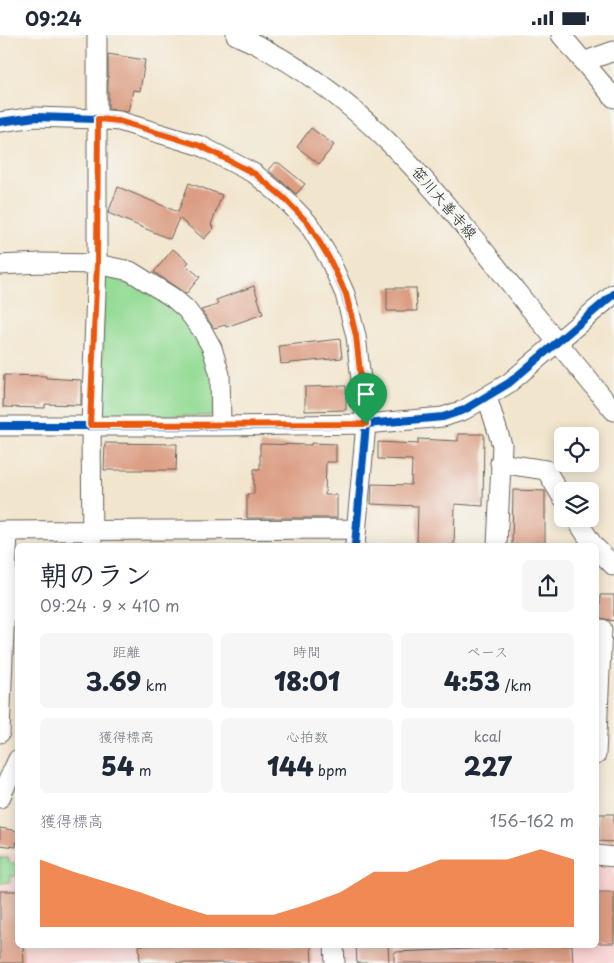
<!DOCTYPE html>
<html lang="ja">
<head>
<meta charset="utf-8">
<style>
  :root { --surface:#fff; --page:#f6f6f7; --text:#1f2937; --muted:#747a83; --accent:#ea580c }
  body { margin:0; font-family:"Playpen Sans","Klee One",sans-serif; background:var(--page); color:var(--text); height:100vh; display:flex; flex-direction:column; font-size:19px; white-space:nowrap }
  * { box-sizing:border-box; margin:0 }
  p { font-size:16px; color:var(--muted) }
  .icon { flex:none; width:28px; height:28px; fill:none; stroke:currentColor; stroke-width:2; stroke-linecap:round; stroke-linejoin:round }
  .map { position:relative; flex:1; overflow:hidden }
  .panel { position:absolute; left:15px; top:508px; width:584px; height:405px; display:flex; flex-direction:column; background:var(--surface); border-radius:8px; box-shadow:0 2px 12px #0003 }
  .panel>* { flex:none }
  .buttons { position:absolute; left:554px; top:392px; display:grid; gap:10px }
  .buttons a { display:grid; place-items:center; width:45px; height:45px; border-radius:8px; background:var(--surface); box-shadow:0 2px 12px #0003; font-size:25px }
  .pin { position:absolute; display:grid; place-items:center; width:42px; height:42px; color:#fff; margin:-51px -21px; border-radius:50% 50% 50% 0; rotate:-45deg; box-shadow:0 0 5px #0007 }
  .pin .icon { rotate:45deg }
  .round { display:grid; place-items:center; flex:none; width:52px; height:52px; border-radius:8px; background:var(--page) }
  .overview { display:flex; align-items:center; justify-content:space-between; height:85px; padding:0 25px }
  h1 { font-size:28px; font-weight:800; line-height:38px }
  .metrics { display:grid; grid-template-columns:repeat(3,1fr); gap:8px; height:85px; padding:5px 25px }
  .metrics div { display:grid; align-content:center; border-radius:8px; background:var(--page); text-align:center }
  .metrics b { font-size:25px; font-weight:800 }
  .metrics small { font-size:14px; font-weight:400 }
  .metrics p { font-size:14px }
  .chart { height:140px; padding:10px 25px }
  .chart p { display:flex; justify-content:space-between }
  .chart svg { width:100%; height:90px; margin-top:5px; fill:var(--accent); opacity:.7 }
  .status { display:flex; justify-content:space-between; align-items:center; height:35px; padding:0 25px; background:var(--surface); direction:ltr }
  .status svg { height:14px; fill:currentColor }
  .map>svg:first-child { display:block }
  .built { fill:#f7d0cf }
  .green { fill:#95dc96; stroke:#587c59 }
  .building { fill:#db9c82 }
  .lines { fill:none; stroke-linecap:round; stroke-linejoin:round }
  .minor-casing { stroke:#67625a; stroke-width:21 }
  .minor { stroke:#fff; stroke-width:19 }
  .cycleway-casing { stroke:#f6f6f2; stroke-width:11 }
  .cycleway { stroke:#0057b8; stroke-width:8 }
  .route-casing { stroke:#fff; stroke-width:10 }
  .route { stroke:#ea580c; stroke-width:6 }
  .labels { text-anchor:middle; stroke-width:5; stroke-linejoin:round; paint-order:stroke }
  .street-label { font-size:15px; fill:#1c1c1c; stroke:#f6f6f2 }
</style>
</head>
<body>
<div class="status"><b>09:24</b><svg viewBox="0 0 49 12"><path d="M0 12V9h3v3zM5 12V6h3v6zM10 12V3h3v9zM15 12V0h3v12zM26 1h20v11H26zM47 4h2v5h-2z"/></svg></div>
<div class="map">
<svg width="614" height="928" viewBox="0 0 614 928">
  <rect width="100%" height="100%" fill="#f6f6f2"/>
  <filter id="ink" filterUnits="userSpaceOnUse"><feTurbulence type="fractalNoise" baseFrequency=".02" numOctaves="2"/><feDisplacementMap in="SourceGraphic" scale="10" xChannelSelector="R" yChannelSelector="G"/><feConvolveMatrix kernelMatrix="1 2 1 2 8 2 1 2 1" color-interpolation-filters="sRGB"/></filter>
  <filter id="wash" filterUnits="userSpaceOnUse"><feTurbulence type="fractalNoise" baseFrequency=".0096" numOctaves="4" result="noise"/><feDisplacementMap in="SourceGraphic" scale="20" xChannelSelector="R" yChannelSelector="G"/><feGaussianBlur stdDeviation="1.12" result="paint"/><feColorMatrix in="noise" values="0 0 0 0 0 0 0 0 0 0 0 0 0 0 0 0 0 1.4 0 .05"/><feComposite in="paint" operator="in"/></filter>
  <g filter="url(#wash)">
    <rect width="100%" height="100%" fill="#f2e5cd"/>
    <!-- built -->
    <path class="built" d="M0,818l17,3 1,89h578v-79l18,1v96h-614z"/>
    <!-- green -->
    <path class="green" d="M104,238l30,8 38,23 35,44 9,36 -4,32 -110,-1z
      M0,823h9v5h8v13h-7v6l-10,1z"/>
    <g id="blocks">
      <!-- building -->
      <path class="building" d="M108,19l37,6 -5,31 -7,-1 -5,22 -20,-3z
        M311,93l23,17 -15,19 -22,-17z
        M274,128h5l26,21 -9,10 -28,-24z
        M189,148l33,12 -11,30 3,3 -10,11 -25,-21 -9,21 -62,-26 10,-26 60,25z
        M173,214l16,13 -3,3 14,12 -14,17 -32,-22z
        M254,251l9,28 -37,13 -1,-2 -11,3 -13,-18 17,-5 -2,-5z
        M387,253h29l1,23h-30z
        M340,304l2,19 -61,6 -2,-18z
        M4,340l42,1v2l35,2v25l-36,-1v4l-42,-1z
        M346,351v24l-41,1v-24z
        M458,399h26l-1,72 -28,-2 -1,41h-37l1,-39 -47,-2 1,-20 39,1 1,-25 -34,-1v-17l40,2v-5l40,2z
        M105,408l72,1 -1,26h-72z
        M311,408l25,1v18h-10l-1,33h12v23h-90v-24h7v-25h6v-25l51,1z
        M513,455l32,1v54h-33z
        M600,560h14v26l-14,-3z
        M599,779h15v28l-16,-1z
        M0,793l18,3 -2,16 -16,-2z
        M0,856h18v54h5l1,18h-24z
        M596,857h18v51h-18z
        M139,910h172l1,18h-172z
        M356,910h32l1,18h-32z
        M572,910l1,18h-179v-11z"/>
    </g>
  </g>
  <g filter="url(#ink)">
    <use href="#blocks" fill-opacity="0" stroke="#67625a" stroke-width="1"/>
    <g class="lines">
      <!-- minor casing -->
      <g class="minor-casing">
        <path id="minor" d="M236,0c119,51 202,157 280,256 32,40 65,80 98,120
          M561,0l53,63
          M583,27l31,-11
          M0,87l35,-5 62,2 22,2 82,25 54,28 29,24 24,25 21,35 16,36 11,42 10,88 -11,121
          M0,230l41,-2 56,1 33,7 42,26 14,12 16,21 10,18 8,27 1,51
          M487,362l15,48 -5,100
          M0,391h221l145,-2 77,-7 21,-7 45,-27 105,-89
          M500,428l46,7 16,27
          M576,484l17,26
          M0,496l357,-2
          M92,510l-1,-119 6,-162v-229
          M596,513l18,18
          M0,698l8,-202
          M596,720l6,-126
          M0,763l18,-39
          M596,820l18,2
          M334,910l1,18"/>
      </g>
      <!-- minor -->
      <use href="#minor" class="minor"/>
      <!-- cycleway casing -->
      <g class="cycleway-casing">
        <path id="cycleway" d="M0,87l35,-5 62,2 22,2 82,25 54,28 29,24 24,25 21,35 16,36 11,42 10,88 -11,121
          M0,391h221l145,-2 77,-7 21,-7 45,-27 105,-89"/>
      </g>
      <!-- cycleway -->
      <use href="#cycleway" class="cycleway"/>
    </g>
  </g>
  <g class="lines" filter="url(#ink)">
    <!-- route casing -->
    <g class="route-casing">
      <path id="route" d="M98,84l21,2 82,25 54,28 29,24 24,25 21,35 17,36 10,42 10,88 -276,1 7,-161z"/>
    </g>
    <!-- route -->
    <use href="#route" class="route"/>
  </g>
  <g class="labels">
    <!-- street labels -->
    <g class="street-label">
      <text transform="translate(444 168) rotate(49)" y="5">笹川大善寺線</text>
    </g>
  </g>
</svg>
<div class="buttons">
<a><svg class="icon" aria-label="locate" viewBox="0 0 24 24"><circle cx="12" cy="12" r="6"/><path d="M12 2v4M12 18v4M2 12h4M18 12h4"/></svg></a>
<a><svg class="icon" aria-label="layers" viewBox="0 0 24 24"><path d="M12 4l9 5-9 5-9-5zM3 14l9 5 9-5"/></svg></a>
</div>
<div class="pin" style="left:366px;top:389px;background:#1e9e55"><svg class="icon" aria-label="arrive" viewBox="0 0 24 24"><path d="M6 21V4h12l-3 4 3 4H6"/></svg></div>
<section class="panel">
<div class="overview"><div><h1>朝のラン</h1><p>09:24 · 9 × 410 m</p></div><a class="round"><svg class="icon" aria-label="share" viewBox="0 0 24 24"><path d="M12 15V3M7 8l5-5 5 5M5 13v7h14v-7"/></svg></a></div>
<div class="metrics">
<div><p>距離</p><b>3.69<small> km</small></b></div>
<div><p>時間</p><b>18:01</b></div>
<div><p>ペース</p><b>4:53<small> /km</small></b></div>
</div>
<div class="metrics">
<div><p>獲得標高</p><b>54<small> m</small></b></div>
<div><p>心拍数</p><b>144<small> bpm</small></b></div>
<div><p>kcal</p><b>227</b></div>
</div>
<div class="chart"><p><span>獲得標高</span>156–162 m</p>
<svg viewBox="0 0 160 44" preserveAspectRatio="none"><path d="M0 44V11L10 17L20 22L30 27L40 33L50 38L60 38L70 38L80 33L90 27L100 17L110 17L120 11L130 11L140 11L150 6L160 11V44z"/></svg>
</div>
</section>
</div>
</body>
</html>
